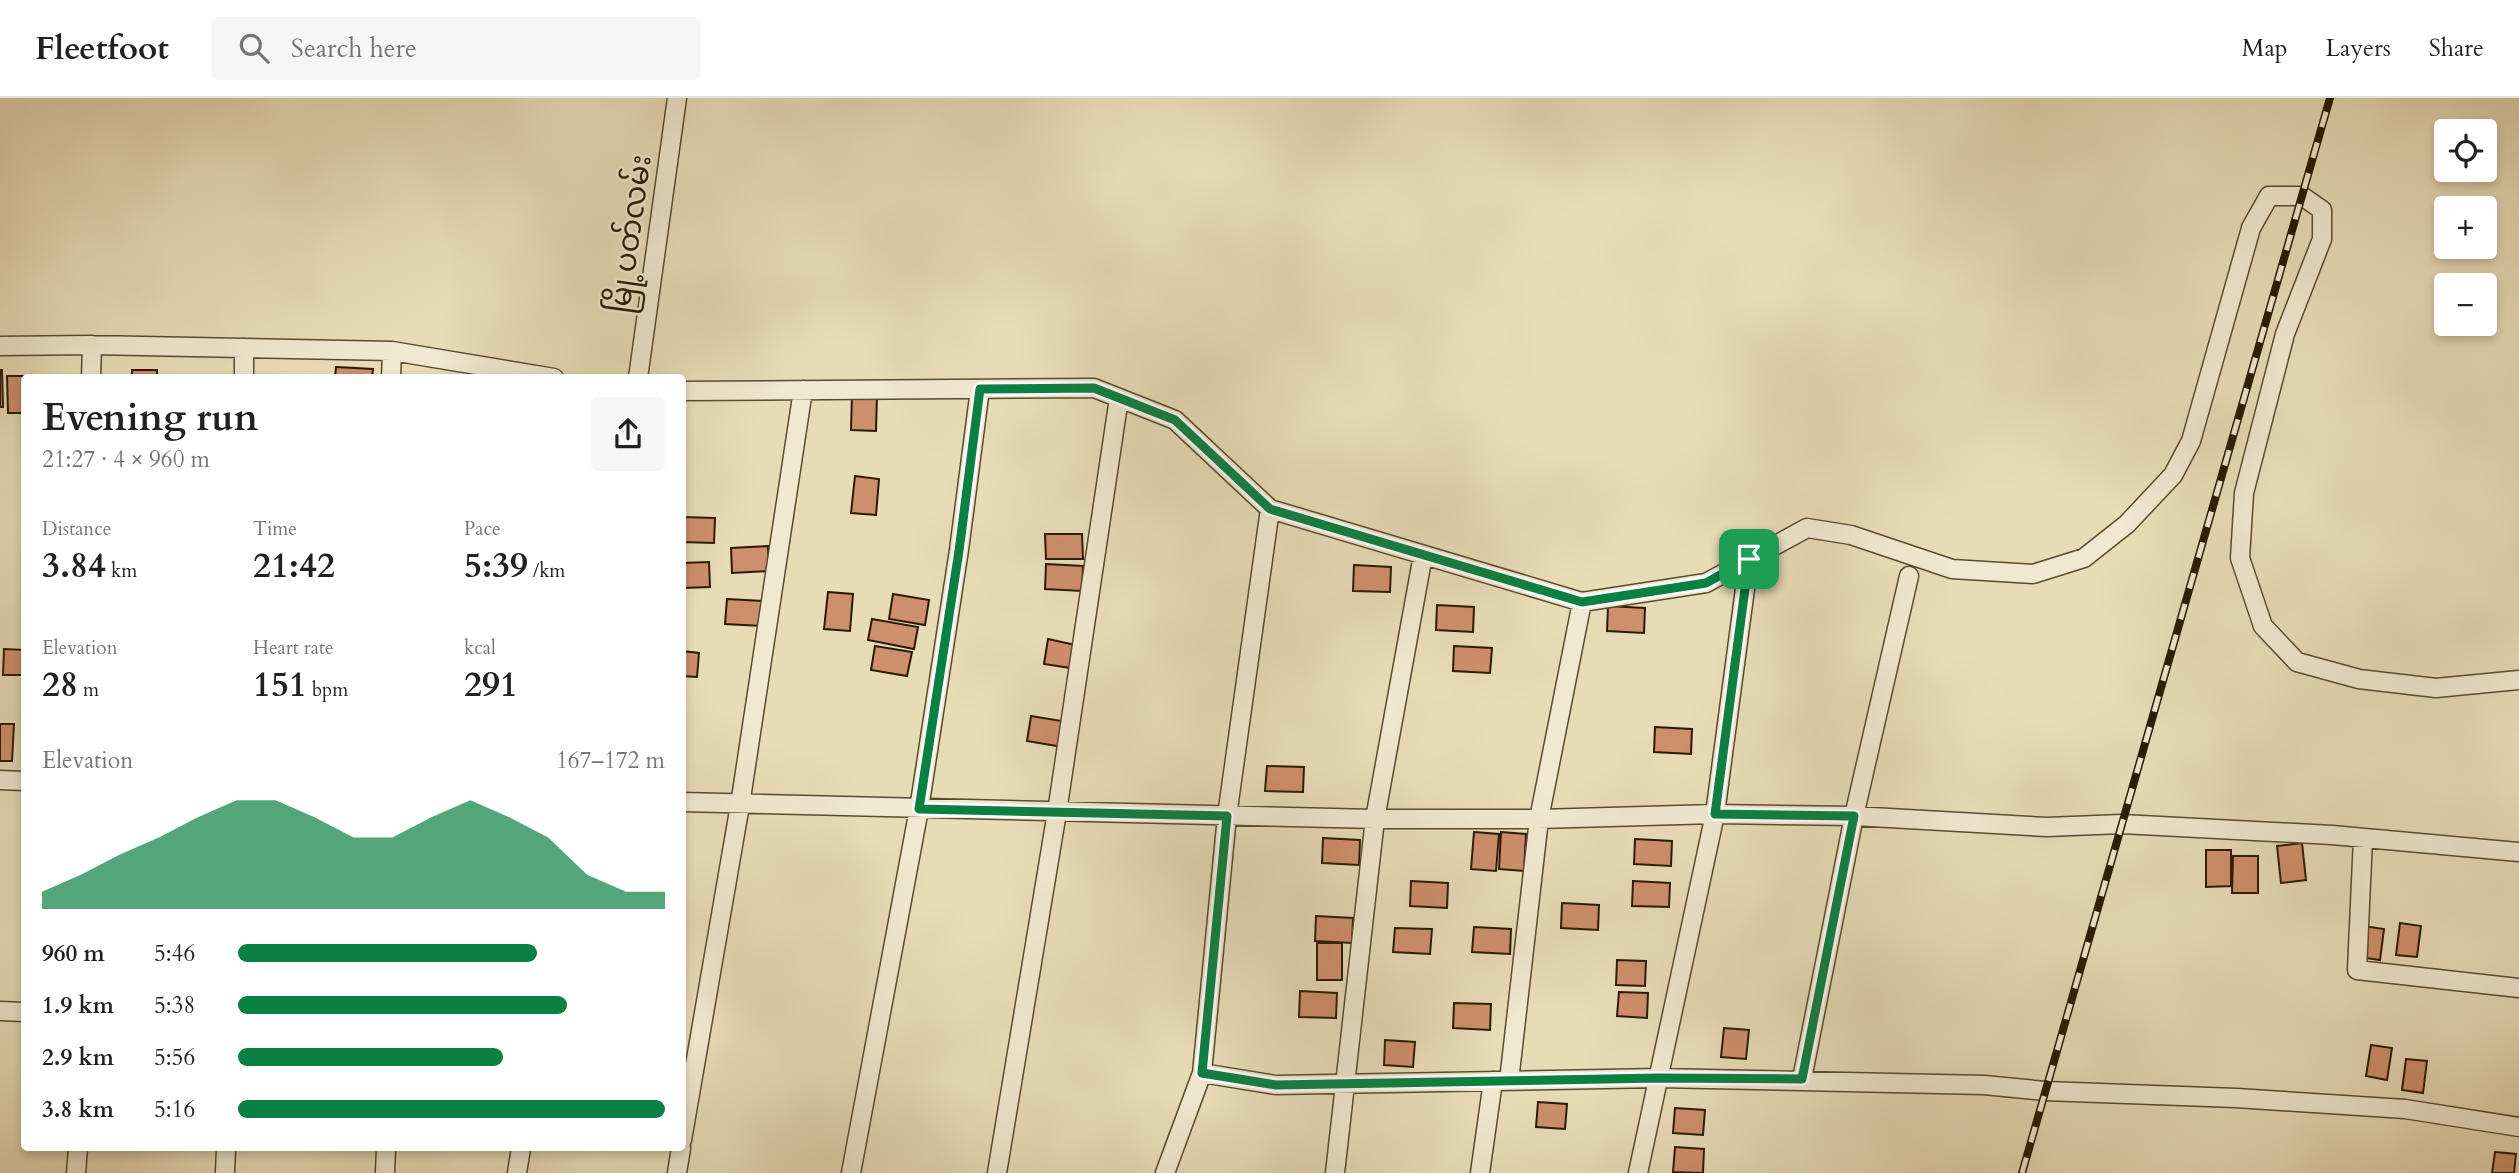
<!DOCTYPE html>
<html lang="en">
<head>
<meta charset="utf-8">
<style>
  :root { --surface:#fff; --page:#f6f6f6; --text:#202124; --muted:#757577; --line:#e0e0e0; --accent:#0b8043 }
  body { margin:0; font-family:Cardo,"Noto Sans Myanmar",serif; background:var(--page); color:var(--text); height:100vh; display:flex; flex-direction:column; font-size:26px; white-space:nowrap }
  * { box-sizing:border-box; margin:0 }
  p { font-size:23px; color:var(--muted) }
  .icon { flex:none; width:38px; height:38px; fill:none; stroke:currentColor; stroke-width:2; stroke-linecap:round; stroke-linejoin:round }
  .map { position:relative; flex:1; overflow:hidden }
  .sheet { position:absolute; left:21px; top:276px; width:665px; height:777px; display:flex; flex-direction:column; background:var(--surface); border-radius:7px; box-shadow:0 4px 10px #0003 }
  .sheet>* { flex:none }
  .buttons { position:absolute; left:2434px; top:21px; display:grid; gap:14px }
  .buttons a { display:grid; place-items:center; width:63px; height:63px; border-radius:7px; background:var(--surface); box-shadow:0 4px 10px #0003; font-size:35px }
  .pin { position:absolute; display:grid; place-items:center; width:60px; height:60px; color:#fff; margin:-30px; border-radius:14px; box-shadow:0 4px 10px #0006 }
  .round { display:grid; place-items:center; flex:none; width:74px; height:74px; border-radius:7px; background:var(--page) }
  .headline { display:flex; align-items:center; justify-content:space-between; height:119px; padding:0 21px }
  h1 { font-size:38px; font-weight:600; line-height:52px }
  .figures { display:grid; grid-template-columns:repeat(3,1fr); gap:10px; height:119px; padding:7px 21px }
  .figures div { display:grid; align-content:center }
  .figures b { font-size:35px; font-weight:600 }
  .figures small { font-size:19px; font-weight:400 }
  .figures p { font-size:19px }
  .chart { height:196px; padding:14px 21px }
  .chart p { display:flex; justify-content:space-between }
  .chart svg { width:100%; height:126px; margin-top:7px; fill:var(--accent); opacity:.7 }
  ul { padding:0 21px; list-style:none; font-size:23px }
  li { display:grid; grid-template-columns:112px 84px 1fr; align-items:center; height:52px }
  li i { height:18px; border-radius:9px; background:var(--accent) }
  header { display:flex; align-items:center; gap:42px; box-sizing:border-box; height:98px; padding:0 35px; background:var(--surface); border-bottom:2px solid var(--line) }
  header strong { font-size:33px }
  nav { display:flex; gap:38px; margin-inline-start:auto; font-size:24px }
  .search { width:490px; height:63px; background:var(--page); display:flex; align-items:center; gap:18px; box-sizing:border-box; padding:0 24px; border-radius:7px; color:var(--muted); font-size:26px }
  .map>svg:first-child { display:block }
  .building { fill:#ce8f6c; stroke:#2a1a03; stroke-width:2 }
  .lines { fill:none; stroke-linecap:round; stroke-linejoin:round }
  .minor-casing { stroke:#5a4a30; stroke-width:21 }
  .minor { stroke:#f0e8d0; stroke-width:18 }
  .rail-casing { stroke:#2a1a03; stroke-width:8 }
  .rail { stroke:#f0e8d0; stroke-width:5; stroke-dasharray:16; stroke-linecap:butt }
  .route-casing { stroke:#fff; stroke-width:14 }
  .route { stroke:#0b8043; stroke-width:9 }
  .labels { text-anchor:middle; stroke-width:5; stroke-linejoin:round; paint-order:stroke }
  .street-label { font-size:30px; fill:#2a1a03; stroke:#f0e8d0 }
</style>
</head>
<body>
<header>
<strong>Fleetfoot</strong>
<div class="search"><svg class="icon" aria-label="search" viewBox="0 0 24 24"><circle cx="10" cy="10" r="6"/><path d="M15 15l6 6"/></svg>Search here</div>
<nav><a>Map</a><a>Layers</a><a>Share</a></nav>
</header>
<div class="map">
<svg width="2519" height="1075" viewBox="0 0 2519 1075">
  <rect width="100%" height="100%" fill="#e8dcb7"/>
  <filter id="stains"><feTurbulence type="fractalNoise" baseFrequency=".00286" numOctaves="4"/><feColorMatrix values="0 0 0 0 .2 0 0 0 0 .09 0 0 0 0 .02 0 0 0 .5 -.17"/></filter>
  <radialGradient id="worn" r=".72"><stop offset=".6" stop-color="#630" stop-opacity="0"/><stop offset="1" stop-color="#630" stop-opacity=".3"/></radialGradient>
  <!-- building -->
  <path class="building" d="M336,269l37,2 -1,9h-37z
    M0,272h2l1,37h-3z
    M132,272h25v8h-25z
    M7,278h25v2h-8v35h-16z
    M852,295l25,1 -1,37 -25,-1z
    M855,378l24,3 -3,36 -25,-2z
    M682,419l33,1 -1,25 -32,-1z
    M1045,436h37l1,25h-37z
    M768,448l1,25 -37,2 -1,-25z
    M709,464l1,25 -28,1v-25z
    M1046,466l37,2 -1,25 -37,-2z
    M1354,467l37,2 -1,25 -37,-1z
    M828,494l25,2 -3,37 -26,-2z
    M893,496l36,6 -4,25 -36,-6z
    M727,501l37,2 -2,25 -37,-2z
    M1437,507l37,2 -1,25 -37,-2z
    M1608,508l37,2 -1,25 -37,-2z
    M872,521l46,8 -4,22 -46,-9z
    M1048,541l32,7 -3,23 -33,-5z
    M875,548l37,6 -5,24 -36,-6z
    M1454,548l38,2 -2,25 -37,-2z
    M4,551l20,1v25h-21z
    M682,553l17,2 -2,24 -15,-1z
    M1031,618l37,6 -5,25 -36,-6z
    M0,626h14l-2,37h-12z
    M1655,629l37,2 -1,25 -37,-2z
    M1267,668l37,1 -1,25 -38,-1z
    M1474,734l25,2 -3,37 -25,-2z
    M1501,734l25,2 -2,37 -25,-2z
    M1323,740l37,2 -1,25 -37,-2z
    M1635,741l37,2 -1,25 -37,-2z
    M2302,745l4,37 -25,3 -4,-37z
    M2206,752h25v36l-25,1z
    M2233,758h25v37h-26z
    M1411,783l37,2 -1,25 -37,-2z
    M1633,783l37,2 -1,24 -37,-1z
    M1562,805l37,2 -1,25 -37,-2z
    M1316,818l37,2 -1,25 -37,-2z
    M2400,825l21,3 -4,31 -21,-2z
    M2363,828l21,3 -4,31 -21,-3z
    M1474,829l37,2 -1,25 -38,-2z
    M1395,830l37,1 -2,25 -37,-2z
    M1317,845h25v37h-25z
    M1617,862l29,1 -1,25 -29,-1z
    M1300,893l37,2 -1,25 -37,-1z
    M1619,894l29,1 -1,25 -30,-2z
    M1454,905l37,1 -1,26 -37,-2z
    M1724,930l25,2 -3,29 -25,-2z
    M1385,942l30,2 -2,25 -29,-2z
    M2371,947l21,3 -5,32 -21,-4z
    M2406,961l21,2 -4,32 -21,-3z
    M1538,1004l29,2 -2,25 -29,-2z
    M1675,1010l30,2 -2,25 -30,-2z
    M1675,1049l29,2 -1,24 -30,-1z
    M2495,1054l21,2 -2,19h-22z"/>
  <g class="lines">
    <!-- minor casing -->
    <g class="minor-casing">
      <path id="minor" d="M0,248l92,-1 300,6 162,27
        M91,280l1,-33
        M244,280v-30
        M391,280l1,-27
        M638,280l39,-280
        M682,293l412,-3 81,32 95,89 312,93 124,-19 101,-55 44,7 101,34 81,5 51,-16 43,-34 46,-49 18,-34 60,-213 18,-32h33l20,14v29l-37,95 -41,159 -4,65 23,68 34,36 62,17 77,9 83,-8
        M0,682l24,1
        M682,704l693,17h164l176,-5 139,2 193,11 75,-3 210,11 187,17
        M2363,740l-6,132 162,18
        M0,913l24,1
        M1202,975l74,12 383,-7 325,7 61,6 191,7 169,11 114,18
        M1802,981l52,-263 55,-240
        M1509,983l30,-262 43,-217
        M682,1042l58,-335 63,-415
        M76,1075l2,-25
        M225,1075l1,-25
        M385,1075l1,-25
        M517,1075l4,-25
        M677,1075l4,-25
        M851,1075l68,-364 40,-259 21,-161
        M997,1075l60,-361 62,-414
        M1165,1075l37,-100 25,-257 43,-307
        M1335,1075l40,-354 48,-264
        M1480,1075l13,-92
        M1638,1075l77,-359 34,-255"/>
    </g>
    <!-- minor -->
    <use href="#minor" class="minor"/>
    <!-- rail casing -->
    <g class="rail-casing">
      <path id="rail" d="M2022,1075l308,-1075"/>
    </g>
    <!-- rail -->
    <use href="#rail" class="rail"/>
  </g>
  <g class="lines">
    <!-- route casing -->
    <g class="route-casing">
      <path id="route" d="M1094,290l81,32 95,89 312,93 124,-19 43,-24 -34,255 139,2 -52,263 -143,-1 -383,7 -74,-12 25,-257 -308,-7 40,-258 21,-162z"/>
    </g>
    <!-- route -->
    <use href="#route" class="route"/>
  </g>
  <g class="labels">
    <!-- street labels -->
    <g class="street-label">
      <text transform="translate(630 136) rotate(-82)" y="10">မြို့ပတ်လမ်း</text>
    </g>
  </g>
  <rect width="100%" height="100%" filter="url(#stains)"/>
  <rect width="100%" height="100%" fill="url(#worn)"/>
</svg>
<div class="buttons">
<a><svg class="icon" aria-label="locate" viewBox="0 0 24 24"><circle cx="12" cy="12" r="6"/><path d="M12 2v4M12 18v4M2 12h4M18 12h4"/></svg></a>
<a>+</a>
<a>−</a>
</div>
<div class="pin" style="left:1749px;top:461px;background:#1e9e55"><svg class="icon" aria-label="arrive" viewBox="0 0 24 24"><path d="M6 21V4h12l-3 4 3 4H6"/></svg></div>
<section class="sheet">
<div class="headline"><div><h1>Evening run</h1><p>21:27 · 4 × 960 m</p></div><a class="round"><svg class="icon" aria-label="share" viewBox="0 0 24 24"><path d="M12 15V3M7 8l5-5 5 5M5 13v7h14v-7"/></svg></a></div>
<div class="figures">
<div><p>Distance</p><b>3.84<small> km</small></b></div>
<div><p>Time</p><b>21:42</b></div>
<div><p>Pace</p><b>5:39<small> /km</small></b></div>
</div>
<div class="figures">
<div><p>Elevation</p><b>28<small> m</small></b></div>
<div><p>Heart rate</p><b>151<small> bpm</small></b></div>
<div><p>kcal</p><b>291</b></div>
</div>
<div class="chart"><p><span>Elevation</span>167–172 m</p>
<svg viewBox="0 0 160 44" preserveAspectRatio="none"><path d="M0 44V38L10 32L20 25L30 19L40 12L50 6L60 6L70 12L80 19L90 19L100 12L110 6L120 12L130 19L140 32L150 38L160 38V44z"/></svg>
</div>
<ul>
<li><b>960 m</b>5:46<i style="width:70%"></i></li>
<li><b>1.9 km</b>5:38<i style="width:77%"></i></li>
<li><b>2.9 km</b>5:56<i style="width:62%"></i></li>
<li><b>3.8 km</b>5:16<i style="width:100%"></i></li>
</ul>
</section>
</div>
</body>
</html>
